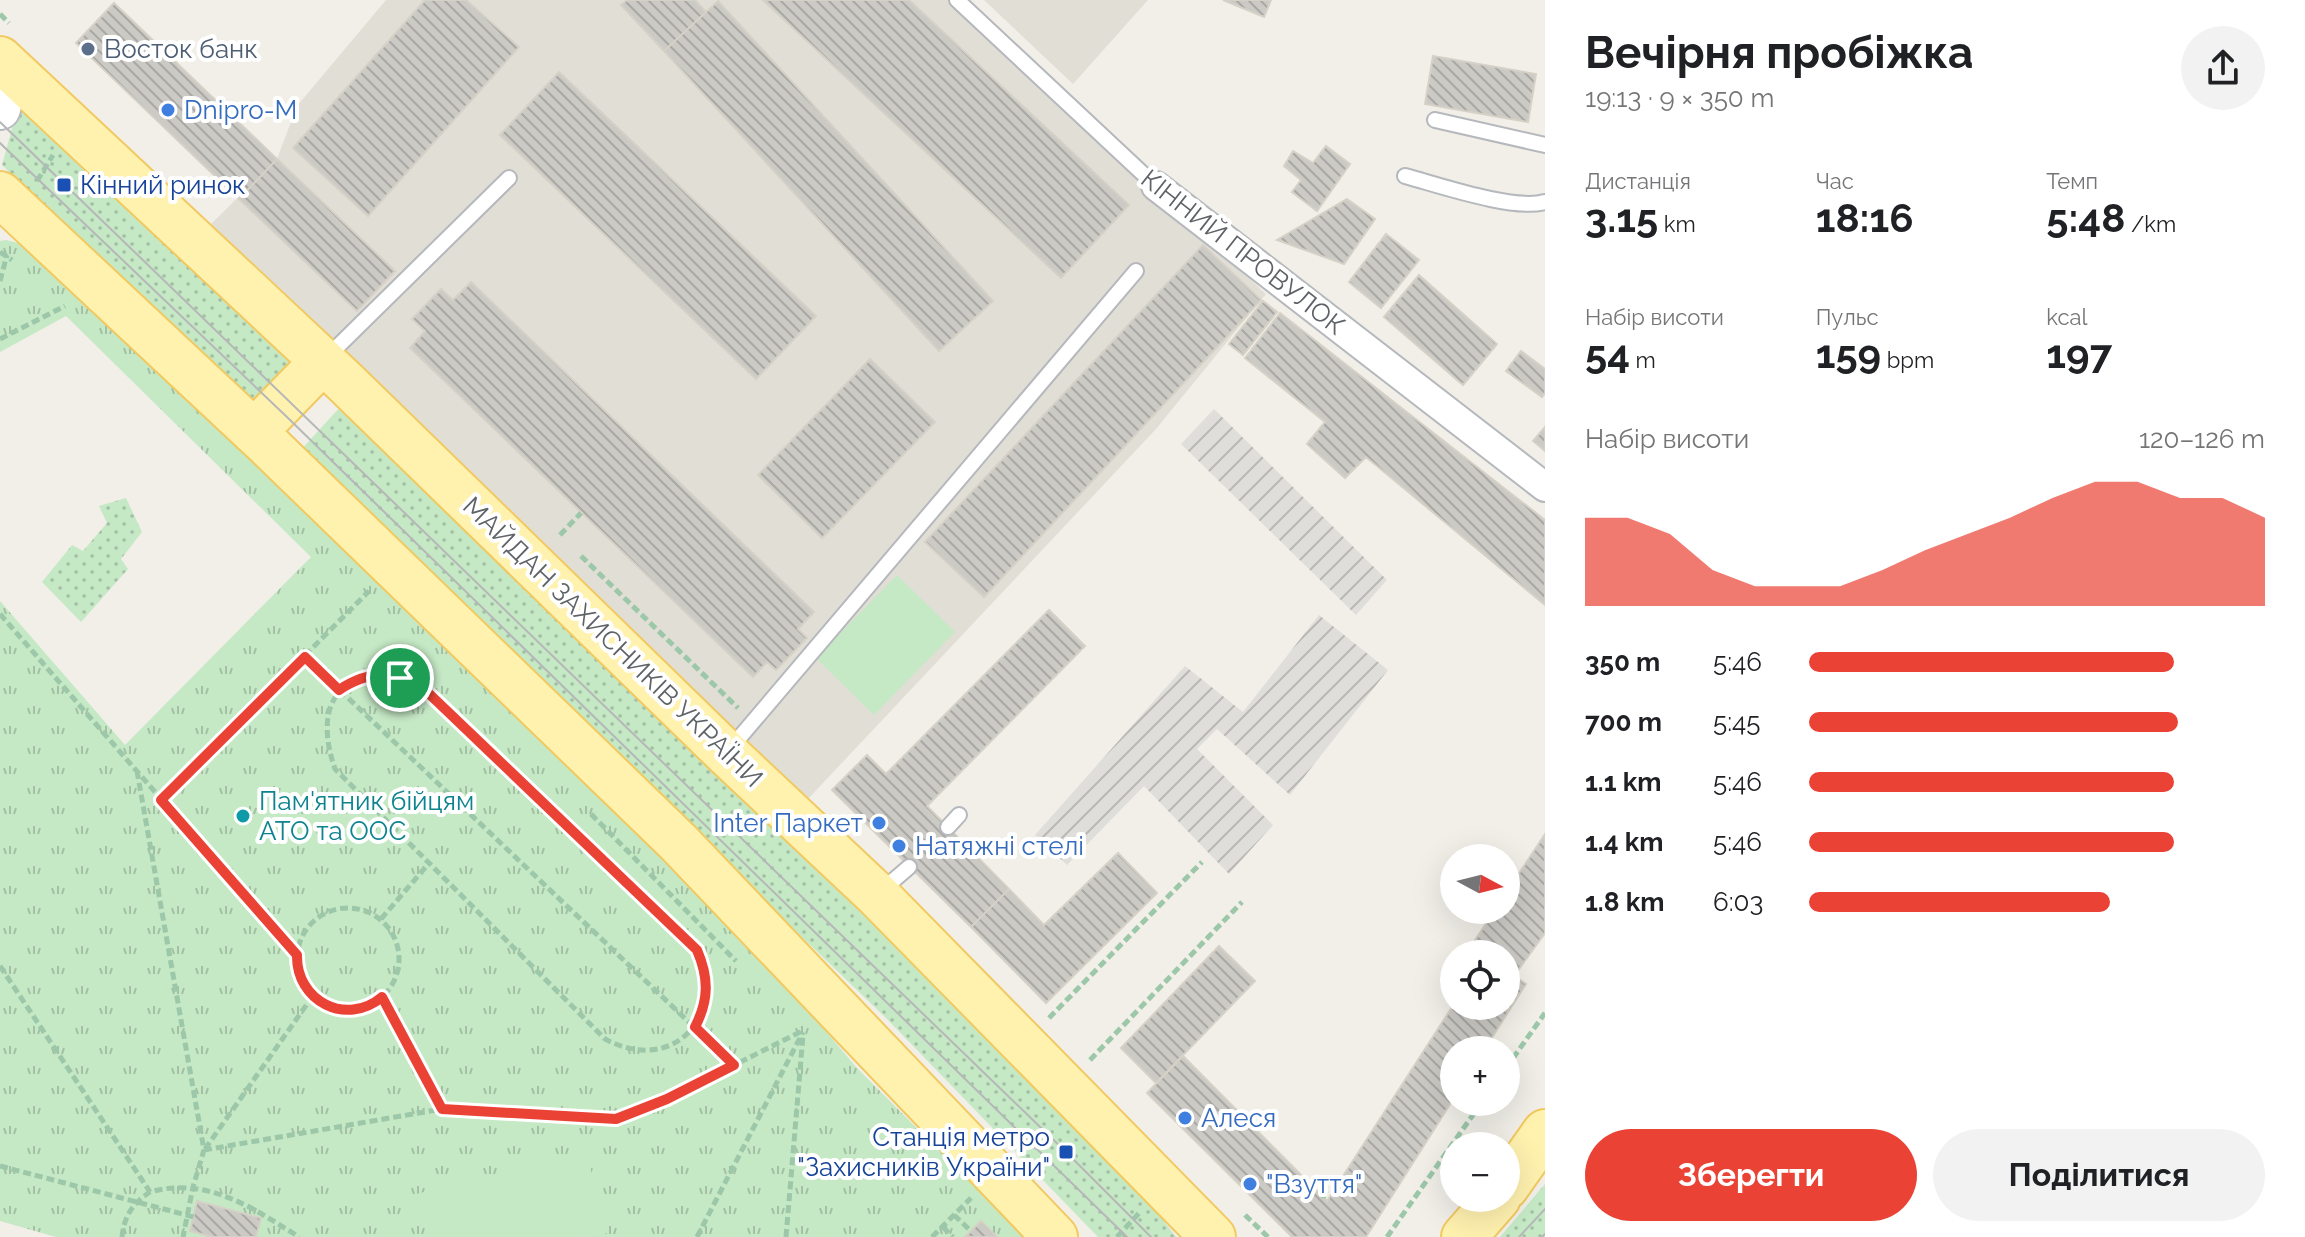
<!DOCTYPE html>
<html lang="uk">
<head>
<meta charset="utf-8">
<style>
  :root { --surface:#fff; --page:#f2f2f2; --text:#202124; --muted:#757577; --accent:#ea4335 }
  body { margin:0; font-family:Raleway,sans-serif; background:var(--page); color:var(--text); height:100vh; display:flex; flex-direction:column; font-size:30px; white-space:nowrap }
  * { box-sizing:border-box; margin:0 }
  p { font-size:26px; color:var(--muted) }
  .icon { flex:none; width:44px; height:44px; fill:none; stroke:currentColor; stroke-width:2; stroke-linecap:round; stroke-linejoin:round }
  .map { position:relative; flex:1; overflow:hidden }
  .drawer { display:flex; flex-direction:column; background:var(--surface); width:760px }
  .drawer>* { flex:none }
  .needle { width:52px; rotate:97deg }
  .controls { position:absolute; left:1440px; top:844px; display:grid; gap:16px }
  .controls a { display:grid; place-items:center; width:80px; height:80px; border-radius:50%; background:var(--surface); box-shadow:0 8px 32px #0002; font-size:40px }
  .pin { position:absolute; display:grid; place-items:center; width:68px; height:68px; color:#fff; margin:-34px; border:4px solid #fff; border-radius:50%; box-shadow:0 2px 8px #0007 }
  .round { display:grid; place-items:center; flex:none; width:84px; height:84px; border-radius:42px; background:var(--page) }
  .overview { display:flex; align-items:center; justify-content:space-between; height:136px; padding:0 40px }
  h1 { font-size:44px; font-weight:700; line-height:60px }
  .stats { display:grid; grid-template-columns:repeat(3,1fr); gap:12px; height:136px; padding:8px 40px }
  .stats div { display:grid; align-content:center }
  .stats b { font-size:40px; font-weight:700 }
  .stats small { font-size:22px; font-weight:400 }
  .stats p { font-size:22px }
  .chart { height:224px; padding:16px 40px }
  .chart p { display:flex; justify-content:space-between }
  .chart svg { width:100%; height:144px; margin-top:8px; fill:var(--accent); opacity:.7 }
  .button { display:flex; gap:16px; margin-top:auto; padding:16px 40px }
  .button a { flex:1; height:92px; border-radius:48px; background:var(--accent); color:#fff; font-size:32px; font-weight:700; line-height:92px; text-align:center }
  .button a+a { background:var(--page); color:var(--text) }
  ul { padding:0 40px; list-style:none; font-size:26px }
  li { display:grid; grid-template-columns:128px 96px 1fr; align-items:center; height:60px }
  li i { height:20px; border-radius:10px; background:var(--accent) }
  main { display:flex; flex:1; min-height:0 }
  .map>svg:first-child { display:block }
  .industrial { fill:url(#industrial-furrows) }
  .education { fill:#e1ded6 }
  .grass { fill:url(#grass-dots) }
  .park { fill:url(#park-tufts) }
  .garden { fill:#c5e8c5 }
  .building { fill:url(#building-back-hatch); stroke:#d6d1c6; stroke-width:2 }
  .lines { fill:none; stroke-linecap:round; stroke-linejoin:round }
  .service-casing { stroke:#b5b8bc; stroke-width:18 }
  .minor-casing { stroke:#b5b8bc; stroke-width:32 }
  .secondary-casing { stroke:#b6babf; stroke-width:44 }
  .primary-casing { stroke:#f2c960; stroke-width:48 }
  .path { stroke:#9cc7a9; stroke-width:5; stroke-dasharray:8 4; stroke-linecap:butt }
  .service { stroke:#fff; stroke-width:14 }
  .minor { stroke:#fff; stroke-width:28 }
  .secondary { stroke:#fff; stroke-width:40 }
  .primary { stroke:#fff2af; stroke-width:44 }
  .tram { stroke:#b6b7b8; stroke-width:2 }
  .route-casing { stroke:#fff; stroke-width:16 }
  .route { stroke:#ea4335; stroke-width:10 }
  .service-dot { fill:#5c6f8a; stroke:#fff; stroke-width:3 }
  .shop-dot { fill:#3f7fe0; stroke:#fff; stroke-width:3 }
  .transit-dot { fill:#1a4fb4; stroke:#fff; stroke-width:3 }
  .culture-dot { fill:#0f9aa8; stroke:#fff; stroke-width:3 }
  .labels { text-anchor:middle; stroke-width:8; stroke-linejoin:round; paint-order:stroke }
  .service-label { font-size:26px; fill:#4e5e75; stroke:#fff; text-anchor:start }
  .shop-label { font-size:26px; fill:#366cbe; stroke:#fff; text-anchor:start }
  .transit-label { font-size:26px; fill:#164399; stroke:#fff; text-anchor:start }
  .street-label { font-size:26px; fill:#5f6368; stroke:#fff }
  .culture-label { font-size:26px; fill:#0d838f; stroke:#fff; text-anchor:start }
</style>
</head>
<body>
<main>
<div class="map">
<svg width="1545" height="1237" viewBox="0 0 1545 1237">
  <defs>
    <pattern id="industrial-furrows" width="10" height="10" patternUnits="userSpaceOnUse" patternTransform="scale(2)"><rect width="10" height="10" fill="#e0deda"/><path d="M-1 1l2-2M0 10L10 0M9 11l2-2" fill="none" stroke="#b9b8b5"/></pattern>
    <pattern id="grass-dots" width="8" height="8" patternUnits="userSpaceOnUse" patternTransform="scale(2)"><rect width="8" height="8" fill="#c5e8c5"/><path d="M2 2h.1M6 6h.1" fill="none" stroke="#a3c0a4" stroke-width="1.8" stroke-linecap="round"/></pattern>
    <pattern id="park-tufts" width="24" height="20" patternUnits="userSpaceOnUse" patternTransform="scale(2)"><rect width="24" height="20" fill="#c5e8c5"/><path d="M3 7l-1-3M5 7V3M7 7l1-3M15 17l-1-3M17 17v-4M19 17l1-3" fill="none" stroke="#a3c0a4"/></pattern>
    <pattern id="building-back-hatch" width="6" height="6" patternUnits="userSpaceOnUse" patternTransform="scale(2)"><rect width="6" height="6" fill="#cccac5"/><path d="M-1 5l2 2M0 0l6 6M5-1l2 2" fill="none" stroke="#a9a8a4"/></pattern>
  </defs>
  <rect width="100%" height="100%" fill="#f1efe8"/>
  <!-- industrial -->
  <path class="industrial" d="M1214,409l173,171 -31,35 -175,-171z
    M1319,615l69,55 -98,125 -73,-66 -20,20 76,76 -44,49 -85,-88 -77,79 -32,-30 150,-169 58,46z"/>
  <!-- education -->
  <path class="education" d="M386,0h563l317,294 -110,135 -349,371 -600,-572 70,-69 20,-53z
    M984,0h164l-75,84z"/>
  <!-- grass -->
  <path class="grass" d="M22,107l270,255 -40,41 -250,-238 14,-51z
    M341,406l330,314 330,326 55,65 93,91 27,35h-78l-211,-218 -588,-567z
    M126,498l16,34 -21,27 7,10 -47,53 -39,-40 30,-37 11,6 24,-28 -8,-17z
    M1545,1184v53h-45z"/>
  <!-- park -->
  <path class="park" d="M6,240l20,5 664,625 166,197 169,170h-969l-56,-16v-620l125,144 186,-188 -245,-241 -66,36v-111z"/>
  <!-- garden -->
  <path class="garden" d="M897,575l58,57 -81,83 -58,-57z
    M586,1151l21,82 -18,4h-162l-11,-43z"/>
  <!-- building -->
  <path class="building" d="M425,0h41l53,47 -151,169 -75,-68z
    M627,0h68l11,12 -42,39 -43,-46z
    M763,0h146l220,205 -68,73z
    M1223,0h48l-7,17z
    M718,1l275,300 -54,50 -275,-300z
    M114,3l163,156 -38,40 -163,-156z
    M1433,56l103,18 -8,48 -103,-18z
    M559,72l257,244 -60,63 -256,-244z
    M1326,146l24,18 -33,47 -25,-19 9,-12 -17,-14 9,-15 20,12z
    M277,159l118,112 -38,40 -118,-112z
    M1347,199l28,20 -31,45 -67,-24z
    M1386,234l33,26 -38,48 -32,-26z
    M1203,245l58,55 -277,297 -59,-55z
    M1419,275l78,69 -34,41 -79,-68z
    M471,282l343,330 -16,17 9,9 -31,32 -9,-8 -14,15 -343,-329 15,-17 -13,-12 29,-30 12,11z
    M1263,301l14,11 -34,43 -14,-11z
    M1280,313l265,207v85l-179,-148 -21,21 -38,-34 18,-22 -80,-64z
    M1521,351l24,18v24l-3,4 -36,-26z
    M870,359l65,63 -113,116 -64,-63z
    M1545,427v24l-12,-10z
    M1049,610l36,36 -158,160 82,83 -38,38 -139,-137 35,-35 19,19z
    M1545,834v99l-31,43 -8,-6v-16h-24l-11,-8 24,-36h11v-17z
    M1118,853l39,40 -111,110 -75,-76 38,-38 35,36z
    M1219,946l36,35 -99,102 -35,-35z
    M1506,970l20,14 -42,66h-30v48l-88,139h-74l-145,-144 36,-37 144,145 127,-197 52,2z
    M197,1201l64,17 -5,19h-44l-22,-6z
    M981,1221l16,16h-32z"/>
  <g class="lines">
    <!-- service casing -->
    <g class="service-casing">
      <path id="service" d="M957,0l199,186
        M1435,120l110,25
        M1405,176c34,9 109,35 140,26
        M326,358l183,-180
        M729,750l407,-479
        M948,827l11,-12
        M880,892l29,-25"/>
    </g>
    <!-- minor casing -->
    <g class="minor-casing">
      <path id="minor" d="M1156,186l389,301"/>
    </g>
    <!-- secondary casing -->
    <g class="secondary-casing">
      <path id="secondary" d="M0,109l10,-40"/>
    </g>
    <!-- primary casing -->
    <g class="primary-casing">
      <path id="primary" d="M0,59l344,322 382,372 151,142 336,342
        M0,194l266,249 412,399 377,395
        M254,432l69,-71
        M1506,1187l39,-55
        M1464,1237l34,-39"/>
    </g>
    <!-- path -->
    <path class="path" d="M0,14l9,9
      M37,181l16,-26
      M0,252l12,8
      M0,281l7,-26
      M0,339l65,-33
      M560,535l21,-22
      M581,556l157,152
      M0,614l297,341
      M305,657l429,408
      M376,675l24,3 22,9 275,263c30,68 -25,125 -92,89l-270,-270c-15,-43 -12,-87 41,-94z
      M137,771l67,379 -11,37 -10,50
      M161,800l208,-209
      M591,814l145,147
      M297 959a51 51 0 1 1 102 0a51 51 0 1 1-102 0Z
      M381,919l49,-57
      M0,966l150,226c57,-16 103,16 149,45
      M382,997l60,112
      M1049,1018l153,-156
      M1090,1060l152,-158
      M1506,1068l39,-55
      M205,1149l107,-152
      M204,1150l238,-41 174,10 51,-20 137,-69
      M0,1166l194,51
      M1323,1198l5,-11
      M954,1215l17,16
      M1245,1215l23,22
      M943,1227l10,10
      M122,1237c2,-21 11,-34 28,-45
      M697,1237l106,-205
      M786,1237l17,-202
      M932,1237l39,-39
      M1117,1237l24,-26
      M1387,1237l95,-135"/>
    <!-- service -->
    <use href="#service" class="service"/>
    <!-- minor -->
    <use href="#minor" class="minor"/>
    <!-- secondary -->
    <use href="#secondary" class="secondary"/>
    <!-- primary -->
    <use href="#primary" class="primary"/>
    <!-- tram -->
    <path class="tram" d="M0,122l1066,1030 85,85
      M0,143l288,275 839,819
      M1519,1237l26,-28
      M1542,1237l3,-3"/>
  </g>
  <g class="lines">
    <!-- route casing -->
    <g class="route-casing">
      <path id="route" d="M305,657l34,33c32,-21 50,-17 83,-3l275,263c12,28 12,50 -2,77l39,38 -67,34 -51,20 -174,-10 -60,-112c-36,30 -86,4 -85,-42l-136,-155z"/>
    </g>
    <!-- route -->
    <use href="#route" class="route"/>
  </g>
  <!-- markers -->
  <circle class="service-dot" cx="88" cy="49" r="8"/>
  <g class="shop-dot">
    <circle cx="168" cy="110" r="8"/>
    <circle cx="879" cy="823" r="8"/>
    <circle cx="899" cy="846" r="8"/>
    <circle cx="1185" cy="1118" r="8"/>
    <circle cx="1250" cy="1184" r="8"/>
  </g>
  <g class="transit-dot">
    <rect x="56" y="177" width="16" height="16" rx="4"/>
    <rect x="1058" y="1144" width="16" height="16" rx="4"/>
  </g>
  <circle class="culture-dot" cx="243" cy="816" r="8"/>
  <g class="labels">
    <!-- service labels -->
    <g class="service-label">
      <text x="104" y="58">Восток банк</text>
    </g>
    <!-- shop labels -->
    <g class="shop-label">
      <text x="184" y="119">Dnipro-M</text>
      <text x="863" y="832" text-anchor="end">Inter Паркет</text>
      <text x="915" y="855">Натяжні стелі</text>
      <text x="1201" y="1127">Алеся</text>
      <text x="1266" y="1193">"Взуття"</text>
    </g>
    <!-- transit labels -->
    <g class="transit-label">
      <text x="80" y="194">Кінний ринок</text>
      <text x="1050" y="1146" text-anchor="end">Станція метро<tspan x="1050" dy="30">"Захисникiв України"</tspan></text>
    </g>
    <!-- street labels -->
    <g class="street-label">
      <text transform="translate(1243 252) rotate(38)" y="9">КІННИЙ ПРОВУЛОК</text>
      <text transform="translate(613 642) rotate(44)" y="9">МАЙДАН ЗАХИСНИКІВ УКРАЇНИ</text>
    </g>
    <!-- culture labels -->
    <g class="culture-label">
      <text x="259" y="810">Пам'ятник бійцям<tspan x="259" dy="30">АТО та ООС</tspan></text>
    </g>
  </g>
</svg>
<div class="controls">
<a><svg class="needle" viewBox="-14 -14 28 28"><path d="M0-13l5 13h-10z" fill="#e53935"/><path d="M0 13l5-13h-10z" fill="#757577"/></svg></a>
<a><svg class="icon" aria-label="locate" viewBox="0 0 24 24"><circle cx="12" cy="12" r="6"/><path d="M12 2v4M12 18v4M2 12h4M18 12h4"/></svg></a>
<a>+</a>
<a>−</a>
</div>
<div class="pin" style="left:400px;top:678px;background:#1e9e55"><svg class="icon" aria-label="arrive" viewBox="0 0 24 24"><path d="M6 21V4h12l-3 4 3 4H6"/></svg></div>
</div>
<section class="drawer">
<div class="overview"><div><h1>Вечірня пробіжка</h1><p>19:13 · 9 × 350 m</p></div><a class="round"><svg class="icon" aria-label="share" viewBox="0 0 24 24"><path d="M12 15V3M7 8l5-5 5 5M5 13v7h14v-7"/></svg></a></div>
<div class="stats">
<div><p>Дистанція</p><b>3.15<small> km</small></b></div>
<div><p>Час</p><b>18:16</b></div>
<div><p>Темп</p><b>5:48<small> /km</small></b></div>
</div>
<div class="stats">
<div><p>Набір висоти</p><b>54<small> m</small></b></div>
<div><p>Пульс</p><b>159<small> bpm</small></b></div>
<div><p>kcal</p><b>197</b></div>
</div>
<div class="chart"><p><span>Набір висоти</span>120–126 m</p>
<svg viewBox="0 0 160 44" preserveAspectRatio="none"><path d="M0 44V17L10 17L20 22L30 33L40 38L50 38L60 38L70 33L80 27L90 22L100 17L110 11L120 6L130 6L140 11L150 11L160 17V44z"/></svg>
</div>
<ul>
<li><b>350 m</b>5:46<i style="width:80%"></i></li>
<li><b>700 m</b>5:45<i style="width:81%"></i></li>
<li><b>1.1 km</b>5:46<i style="width:80%"></i></li>
<li><b>1.4 km</b>5:46<i style="width:80%"></i></li>
<li><b>1.8 km</b>6:03<i style="width:66%"></i></li>
</ul>
<div class="button"><a>Зберегти</a><a>Поділитися</a></div>
</section>
</main>
</body>
</html>
